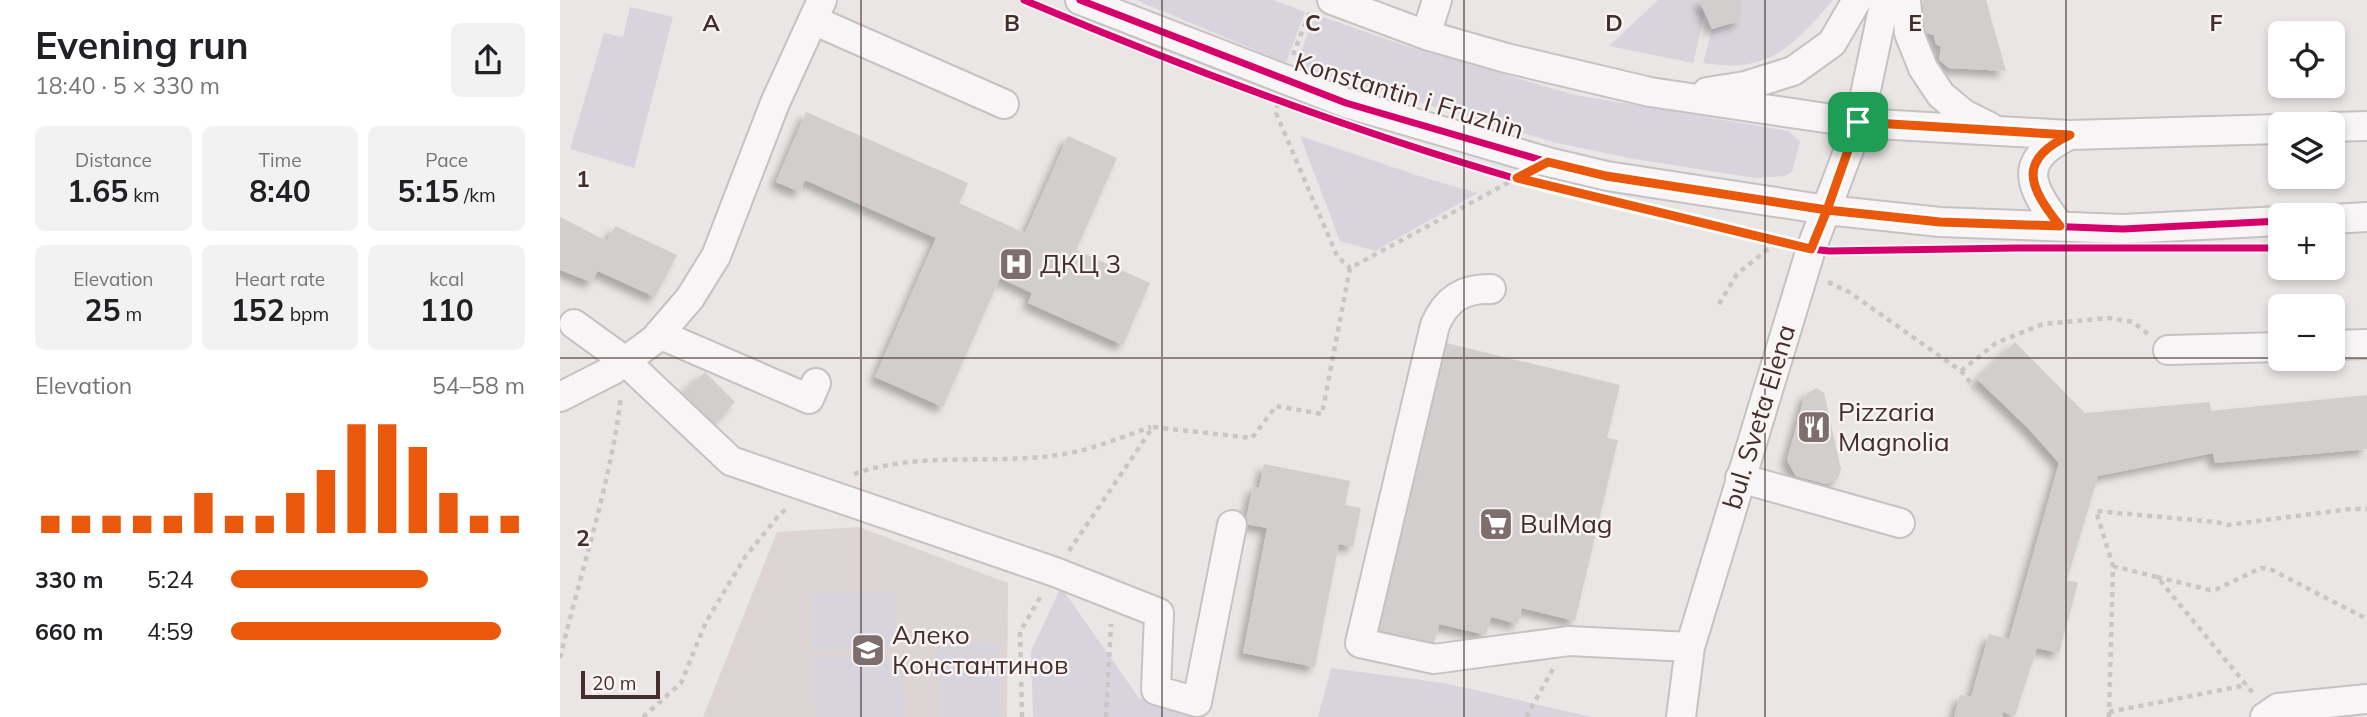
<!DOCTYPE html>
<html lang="en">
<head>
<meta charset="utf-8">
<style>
  :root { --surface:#fff; --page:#f2f2f2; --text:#202124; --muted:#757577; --accent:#ea580c }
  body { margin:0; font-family:Mulish,sans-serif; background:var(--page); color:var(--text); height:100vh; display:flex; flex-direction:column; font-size:26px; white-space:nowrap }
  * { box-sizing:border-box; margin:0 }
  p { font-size:23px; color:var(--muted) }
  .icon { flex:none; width:38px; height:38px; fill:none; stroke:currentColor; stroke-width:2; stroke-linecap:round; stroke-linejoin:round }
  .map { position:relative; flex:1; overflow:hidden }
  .panel { display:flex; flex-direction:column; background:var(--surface); width:560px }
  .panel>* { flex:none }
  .controls { position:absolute; left:1708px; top:21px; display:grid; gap:14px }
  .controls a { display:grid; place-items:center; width:77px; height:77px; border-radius:10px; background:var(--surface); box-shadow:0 4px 10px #0003; font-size:35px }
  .scale { position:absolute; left:21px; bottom:18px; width:79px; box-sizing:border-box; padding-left:7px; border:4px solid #442e2c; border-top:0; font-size:19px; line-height:24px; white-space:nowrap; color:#442e2c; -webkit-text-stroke:5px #f9f4f4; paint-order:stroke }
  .pin { position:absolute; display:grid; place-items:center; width:60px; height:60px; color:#fff; margin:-30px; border-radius:14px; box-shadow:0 4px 10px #0006 }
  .round { display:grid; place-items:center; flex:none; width:74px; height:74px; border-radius:10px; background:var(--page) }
  .summary { display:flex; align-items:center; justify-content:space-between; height:119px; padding:0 35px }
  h1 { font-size:38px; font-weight:700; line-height:52px }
  .stats { display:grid; grid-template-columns:repeat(3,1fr); gap:10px; height:119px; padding:7px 35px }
  .stats div { display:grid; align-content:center; border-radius:10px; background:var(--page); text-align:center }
  .stats b { font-size:30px; font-weight:700 }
  .stats small { font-size:19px; font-weight:400 }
  .stats p { font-size:19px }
  .chart { height:196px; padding:14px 35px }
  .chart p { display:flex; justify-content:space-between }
  .chart svg { width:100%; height:126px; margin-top:7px; stroke:var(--accent); stroke-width:6 }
  ul { padding:0 35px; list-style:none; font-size:23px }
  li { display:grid; grid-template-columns:112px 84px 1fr; align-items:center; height:52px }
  li i { height:18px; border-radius:9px; background:var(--accent) }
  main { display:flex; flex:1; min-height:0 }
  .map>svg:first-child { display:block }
  .built { fill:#ddd5d4 }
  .green { fill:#d8d4dd }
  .building { fill:#d2cece; filter:url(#shadow) }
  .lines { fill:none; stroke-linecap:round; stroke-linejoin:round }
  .minor-casing { stroke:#c6c2c2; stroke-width:32 }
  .path { stroke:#cbc6c6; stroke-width:4.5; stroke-dasharray:5 5; stroke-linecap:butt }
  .minor { stroke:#f7f5f5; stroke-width:28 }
  .cycleway-casing { stroke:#f9f4f4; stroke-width:11 }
  .cycleway { stroke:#d6006c; stroke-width:7 }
  .route-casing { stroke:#fff; stroke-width:14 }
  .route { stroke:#ea580c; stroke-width:9 }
  .grid { fill:none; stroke:#442e2c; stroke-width:2; stroke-opacity:0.55 }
  .labels { text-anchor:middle; stroke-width:5; stroke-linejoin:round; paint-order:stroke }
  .street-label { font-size:26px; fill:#442e2c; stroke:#f9f4f4 }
  .poi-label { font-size:26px; fill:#442e2c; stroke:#f9f4f4; text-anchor:start }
  .grid-label { font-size:23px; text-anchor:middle; font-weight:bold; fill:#442e2c; stroke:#f9f4f4; stroke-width:5; stroke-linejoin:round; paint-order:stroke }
</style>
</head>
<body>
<main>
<section class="panel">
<div class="summary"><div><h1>Evening run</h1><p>18:40 · 5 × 330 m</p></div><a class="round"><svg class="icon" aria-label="share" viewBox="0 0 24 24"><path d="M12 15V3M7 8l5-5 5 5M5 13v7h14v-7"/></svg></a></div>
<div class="stats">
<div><p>Distance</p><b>1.65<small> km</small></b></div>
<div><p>Time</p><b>8:40</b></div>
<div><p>Pace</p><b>5:15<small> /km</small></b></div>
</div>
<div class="stats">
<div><p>Elevation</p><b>25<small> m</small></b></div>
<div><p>Heart rate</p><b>152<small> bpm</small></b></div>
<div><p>kcal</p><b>110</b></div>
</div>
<div class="chart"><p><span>Elevation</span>54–58 m</p>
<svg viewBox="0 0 160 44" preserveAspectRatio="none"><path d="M5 44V38M15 44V38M25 44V38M35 44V38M45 44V38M55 44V30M65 44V38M75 44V38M85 44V30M95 44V22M105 44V6M115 44V6M125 44V14M135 44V30M145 44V38M155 44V38"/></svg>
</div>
<ul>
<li><b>330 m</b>5:24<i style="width:67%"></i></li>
<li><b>660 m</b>4:59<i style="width:92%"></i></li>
</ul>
</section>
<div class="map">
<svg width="1807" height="717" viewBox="0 0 1807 717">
  <defs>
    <filter id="shadow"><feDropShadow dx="-6" dy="6" stdDeviation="3.5" flood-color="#0004"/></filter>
  </defs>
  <rect width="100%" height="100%" fill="#eae6e6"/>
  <!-- built -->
  <path class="built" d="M299,527l149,56 -1,134h-304l74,-185z"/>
  <!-- green -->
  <path class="green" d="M576,0h138l31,12 -19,51z
    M1098,0h50l-15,63 -84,-17z
    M1160,0h113c-40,46 -63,74 -130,63z
    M70,7l43,10 -39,151 -64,-19 34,-116 19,4z
    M755,14l91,32 169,49 214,36 11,11 -8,30 -7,4 -30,2 -121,-19 -77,-16 -261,-77z
    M740,136l122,41 56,16 -103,58 -35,-10z
    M501,587l78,111 64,19h-170l-2,-66z
    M335,591l2,56 -84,4 -2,-57z
    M438,643l2,74h-60l-2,-73z
    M342,654l2,63h-89l-2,-59z
    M771,668l113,15 148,34h-274z"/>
  <!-- building -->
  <path class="building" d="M1139,0h42l-1,21 -28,8z
    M1363,0h63l20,71 -57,-3 -10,-8 2,-13 -5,-3 -2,-9 -8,-2 -3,-12z
    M246,112l162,71 -9,20 66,30 43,-97 49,22 -41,92 74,33 -27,62 -95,-42 4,-10 -32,-15 -57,129 -68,-30 61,-139 -131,-58 -5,12 -24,-10z
    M0,217l47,24 8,-15 62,29 -22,42 -57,-26 -7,11 -31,-12z
    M878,341l182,44 -13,53 11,2 -43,181 -53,-13 -4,16 -27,-7 -5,18 -47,-11 -5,19 -64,-15z
    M1455,342l70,71 125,-11 1,9 156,-16v54l-152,14 -2,-10 -115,23 -31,104 11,3 -19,70 -22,-5 -22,68 -12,-4 -1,5h-48l6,-22 11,2 18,-63 20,5 50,-176 -30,-34 -52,-50z
    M145,372l30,30 -23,23 -31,-30z
    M1257,388l7,5 17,76 -3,10 -12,5 -30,-8 -9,-16 18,-65z
    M704,464l86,17 -5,24 16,3 -8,39 -14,-3 -24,123 -72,-14 24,-125 -22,-4 8,-38 6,2z"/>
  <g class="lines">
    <!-- minor casing -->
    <g class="minor-casing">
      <path id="minor" d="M520,0l266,103 202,59 59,14 220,34 113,12 183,7 157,-8
        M772,0l94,35 80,23 144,34 209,31 211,12 210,-6
        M1346,0l3,33 14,35 18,27 23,19 26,13
        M253,20l191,84
        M866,35l11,-35
        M1147,92l38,-6 48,-15 39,-28 25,-43
        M1773,127l34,-1
        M1773,219l34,-2
        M1500,226c-31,-39 -44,-66 10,-91
        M931,289c-28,-1 -45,10 -56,36l-75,318 74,16 135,-18 121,6
        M14,324l51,37 106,100 324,111 104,41 -3,77 41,12 35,-177
        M99,334l150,65 7,-16
        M1773,345l34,-1
        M1608,350l112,-3
        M0,397l53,-27 41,-30 36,-42 26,-42 59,-153 47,-103
        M1180,478l160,45
        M1121,717l9,-70 121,-398 48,-126 26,-123
        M1705,717l13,-9 89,-9"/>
    </g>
    <!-- path -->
    <path class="path" d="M733,55l17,-44
      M718,103l-2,10 61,143 13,12
      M1268,282l21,10 112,79 14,17
      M1159,304l18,-30 41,-33
      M1401,371l35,-28 47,-19 66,-6 24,4 15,12
      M294,474c64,-23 137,-9 204,-19 32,-4 63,-18 93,-28
      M509,551l84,-124 99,11 24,-32 46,8 28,-146 163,-88
      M1553,566l44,11 96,116
      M1597,577l53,13 7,-1 44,-21 9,1 97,50
      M0,658c21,-88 50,-172 61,-261
      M1549,712l138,-27
      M83,717l38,-34 25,-61 39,-65 35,-43 8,-6
      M462,717l-2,-85 22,-38
      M546,717l5,-93
      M966,717l27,-48
      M1549,717l4,-151 -17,-55 120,11 12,3 122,-16h17"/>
    <!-- minor -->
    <use href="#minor" class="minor"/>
    <!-- cycleway casing -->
    <g class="cycleway-casing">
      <path id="cycleway" d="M464,0c161,68 325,130 493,179 97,27 196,47 294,70l18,2 188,-3h263
        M520,0l266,103 202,59 59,14 220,34 113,12 183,7 157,-8"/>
    </g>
    <!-- cycleway -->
    <use href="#cycleway" class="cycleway"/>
  </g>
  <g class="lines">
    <!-- route casing -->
    <g class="route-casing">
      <path id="route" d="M1298,122l-31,88 -221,-34 -58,-14 -31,16 294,71 16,-39 113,12 120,4c-31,-39 -44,-66 10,-91l-212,-13"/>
    </g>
    <!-- route -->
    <use href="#route" class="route"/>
  </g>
  <!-- grid -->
  <path class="grid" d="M301,0v717M602,0v717M904,0v717M1205,0v717M1506,0v717M0,358h1720M1773,358h34"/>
  <!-- icons -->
  <defs>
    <g id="hospital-square" transform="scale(1.75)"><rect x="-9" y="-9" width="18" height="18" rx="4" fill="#7e6e6d" stroke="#f9f4f4"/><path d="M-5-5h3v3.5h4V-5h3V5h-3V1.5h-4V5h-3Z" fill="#fff"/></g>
    <g id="restaurant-square" transform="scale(1.75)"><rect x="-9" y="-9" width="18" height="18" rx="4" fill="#7e6e6d" stroke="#f9f4f4"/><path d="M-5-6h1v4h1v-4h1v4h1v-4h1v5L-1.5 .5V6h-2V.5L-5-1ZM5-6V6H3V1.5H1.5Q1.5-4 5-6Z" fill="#fff"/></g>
    <g id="supermarket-square" transform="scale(1.75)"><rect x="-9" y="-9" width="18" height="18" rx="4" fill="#7e6e6d" stroke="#f9f4f4"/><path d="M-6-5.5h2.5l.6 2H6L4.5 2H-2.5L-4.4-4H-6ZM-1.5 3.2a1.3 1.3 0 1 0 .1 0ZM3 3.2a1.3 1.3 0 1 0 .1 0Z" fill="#fff"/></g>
    <g id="school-square" transform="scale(1.75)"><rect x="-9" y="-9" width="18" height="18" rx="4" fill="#7e6e6d" stroke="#f9f4f4"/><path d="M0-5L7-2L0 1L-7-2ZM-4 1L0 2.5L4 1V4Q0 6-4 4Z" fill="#fff"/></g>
  </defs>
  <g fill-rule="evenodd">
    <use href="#hospital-square" x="456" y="264"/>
    <use href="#restaurant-square" x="1254" y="427"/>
    <use href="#supermarket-square" x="936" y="524"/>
    <use href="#school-square" x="308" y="650"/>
  </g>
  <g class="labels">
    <!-- street labels -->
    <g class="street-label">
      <text transform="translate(849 96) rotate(17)" y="9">Konstantin i Fruzhin</text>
      <text transform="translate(1199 417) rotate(-73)" y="9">bul. Sveta Elena</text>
    </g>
    <!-- poi labels -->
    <g class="poi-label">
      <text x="480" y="273">ДКЦ 3</text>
      <text x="1278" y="421">Pizzaria<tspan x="1278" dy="30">Magnolia</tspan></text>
      <text x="960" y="533">BulMag</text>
      <text x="332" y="644">Алеко<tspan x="332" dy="30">Константинов</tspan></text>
    </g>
  </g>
  <g class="grid-label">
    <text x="151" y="31">A</text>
    <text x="452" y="31">B</text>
    <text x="753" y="31">C</text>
    <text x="1054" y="31">D</text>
    <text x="1355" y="31">E</text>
    <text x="1656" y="31">F</text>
    <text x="23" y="187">1</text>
    <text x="23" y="546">2</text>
  </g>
</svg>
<div class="controls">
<a><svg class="icon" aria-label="locate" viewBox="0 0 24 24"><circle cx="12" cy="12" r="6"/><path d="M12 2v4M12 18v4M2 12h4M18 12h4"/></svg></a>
<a><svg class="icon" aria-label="layers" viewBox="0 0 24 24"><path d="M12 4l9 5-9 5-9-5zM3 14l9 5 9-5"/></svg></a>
<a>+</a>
<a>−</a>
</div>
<div class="scale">20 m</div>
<div class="pin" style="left:1298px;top:122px;background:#1e9e55"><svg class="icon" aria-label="arrive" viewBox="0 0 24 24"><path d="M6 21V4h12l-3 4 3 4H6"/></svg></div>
</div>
</main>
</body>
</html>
